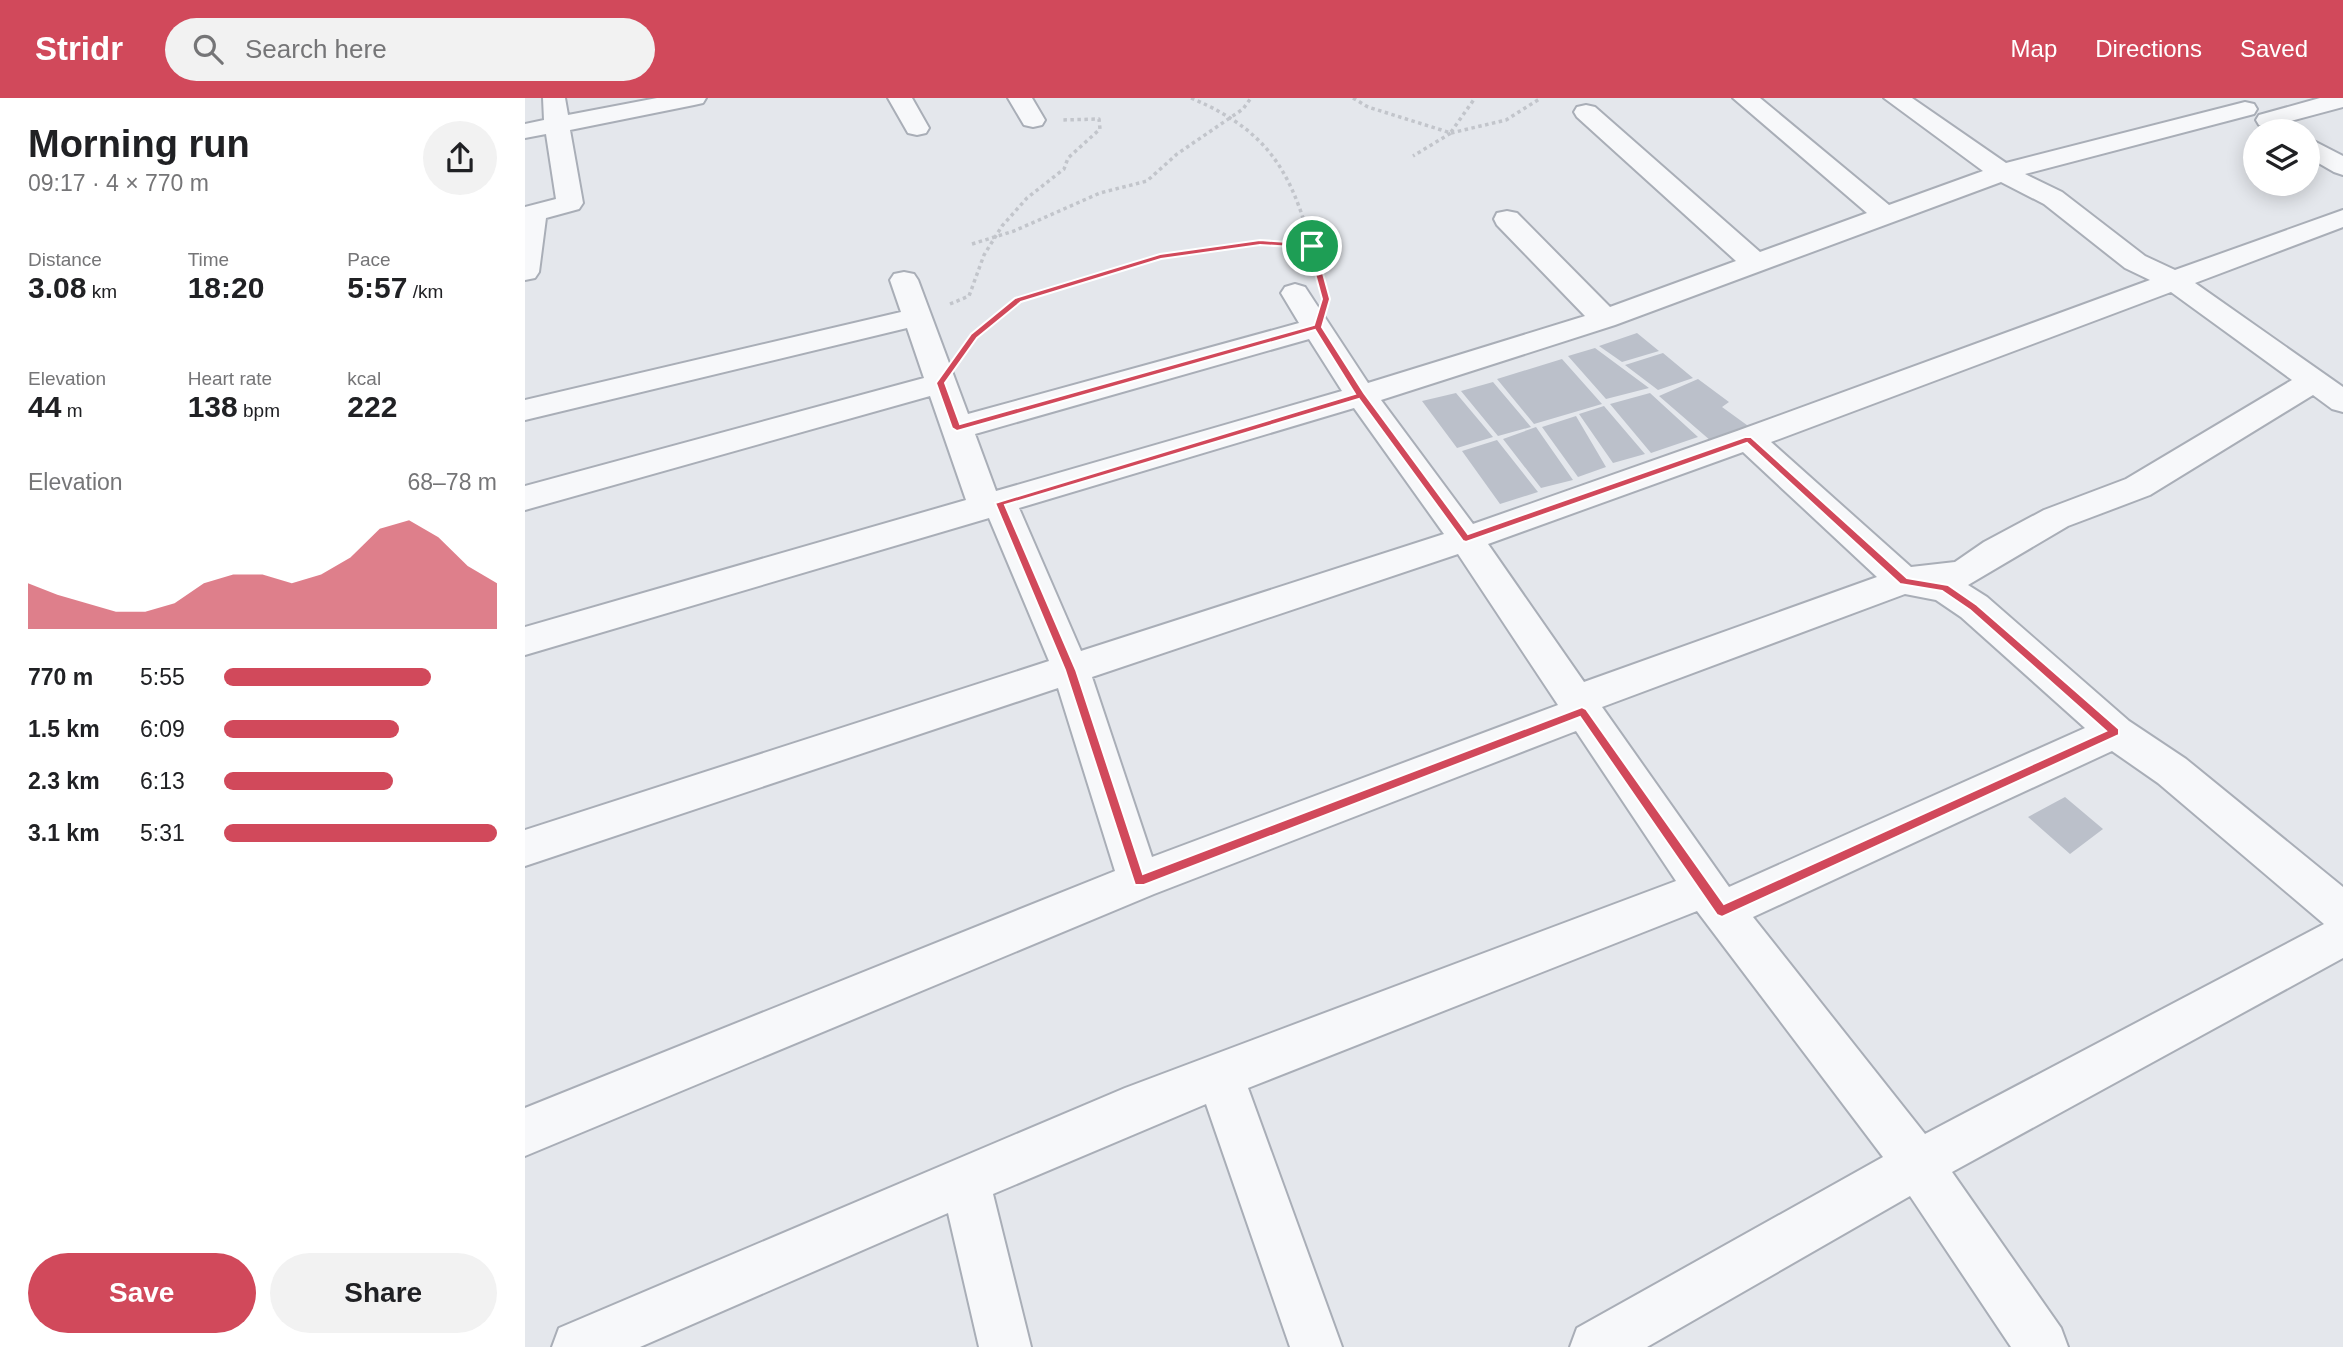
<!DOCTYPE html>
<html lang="en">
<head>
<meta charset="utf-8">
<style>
  :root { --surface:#fff; --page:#f2f2f2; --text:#202124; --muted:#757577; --accent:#d1495b }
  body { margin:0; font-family:Helvetica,sans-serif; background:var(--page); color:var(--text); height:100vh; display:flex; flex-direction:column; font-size:26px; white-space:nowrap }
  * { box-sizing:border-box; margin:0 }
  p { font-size:23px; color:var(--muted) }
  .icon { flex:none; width:38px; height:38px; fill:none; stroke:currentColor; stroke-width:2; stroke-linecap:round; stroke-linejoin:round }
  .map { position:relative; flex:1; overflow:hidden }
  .drawer { display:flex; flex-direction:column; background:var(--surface); width:525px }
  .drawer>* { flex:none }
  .tools { position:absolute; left:1718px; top:21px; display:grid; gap:14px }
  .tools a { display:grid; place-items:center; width:77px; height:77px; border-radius:50%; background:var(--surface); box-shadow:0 4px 18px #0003; font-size:35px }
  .pin { position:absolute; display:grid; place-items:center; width:60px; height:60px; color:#fff; margin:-30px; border:4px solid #fff; border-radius:50%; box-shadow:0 2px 7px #0007 }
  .round { display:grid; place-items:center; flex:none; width:74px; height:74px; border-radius:37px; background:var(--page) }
  .overview { display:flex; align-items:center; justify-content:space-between; height:119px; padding:0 28px }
  h1 { font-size:38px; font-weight:600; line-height:52px }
  .metrics { display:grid; grid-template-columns:repeat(3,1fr); gap:10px; height:119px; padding:7px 28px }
  .metrics div { display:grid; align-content:center }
  .metrics b { font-size:30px; font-weight:600 }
  .metrics small { font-size:19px; font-weight:400 }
  .metrics p { font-size:19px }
  .chart { height:196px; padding:14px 28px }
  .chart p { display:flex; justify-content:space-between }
  .chart svg { width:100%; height:126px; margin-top:7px; fill:var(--accent); opacity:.7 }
  .primary-button { display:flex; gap:14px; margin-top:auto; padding:14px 28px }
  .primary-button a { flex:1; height:80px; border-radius:42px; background:var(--accent); color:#fff; font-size:28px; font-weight:600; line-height:80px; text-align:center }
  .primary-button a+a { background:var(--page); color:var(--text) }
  ul { padding:0 28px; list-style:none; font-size:23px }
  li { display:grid; grid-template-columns:112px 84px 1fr; align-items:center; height:52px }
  li i { height:18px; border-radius:9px; background:var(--accent) }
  header { display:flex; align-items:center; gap:42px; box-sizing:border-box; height:98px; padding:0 35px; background:var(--accent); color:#fff }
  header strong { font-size:33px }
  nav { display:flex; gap:38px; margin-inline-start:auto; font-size:24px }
  .search { width:490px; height:63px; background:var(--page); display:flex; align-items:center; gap:18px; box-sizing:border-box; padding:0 24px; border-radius:38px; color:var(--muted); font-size:26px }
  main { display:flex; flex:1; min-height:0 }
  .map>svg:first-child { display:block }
  .building { fill:#bbc0ca }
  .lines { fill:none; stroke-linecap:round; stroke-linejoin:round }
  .minor-casing { stroke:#a9aeb7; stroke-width:4 }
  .path { stroke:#c2c5cb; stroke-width:3.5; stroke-dasharray:3.5 3.5; stroke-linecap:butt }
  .minor { fill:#f7f8fa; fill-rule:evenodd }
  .route { fill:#d1495b; stroke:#fff; stroke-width:2; fill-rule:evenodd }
</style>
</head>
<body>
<header>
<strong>Stridr</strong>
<div class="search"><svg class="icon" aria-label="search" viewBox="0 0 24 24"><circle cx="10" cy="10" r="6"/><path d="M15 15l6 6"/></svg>Search here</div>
<nav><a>Map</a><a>Directions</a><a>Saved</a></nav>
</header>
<main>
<section class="drawer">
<div class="overview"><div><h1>Morning run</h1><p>09:17 · 4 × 770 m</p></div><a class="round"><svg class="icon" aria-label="share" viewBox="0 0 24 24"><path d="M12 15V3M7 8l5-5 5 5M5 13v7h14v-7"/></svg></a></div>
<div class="metrics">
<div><p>Distance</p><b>3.08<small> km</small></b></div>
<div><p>Time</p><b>18:20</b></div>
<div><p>Pace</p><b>5:57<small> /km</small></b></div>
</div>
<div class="metrics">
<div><p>Elevation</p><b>44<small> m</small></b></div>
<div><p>Heart rate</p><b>138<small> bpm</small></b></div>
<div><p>kcal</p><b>222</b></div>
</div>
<div class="chart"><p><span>Elevation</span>68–78 m</p>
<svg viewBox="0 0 160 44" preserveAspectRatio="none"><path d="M0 44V28L10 32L20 35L30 38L40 38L50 35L60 28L70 25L80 25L90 28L100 25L110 19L120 9L130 6L140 12L150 22L160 28V44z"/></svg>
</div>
<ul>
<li><b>770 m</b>5:55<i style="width:76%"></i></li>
<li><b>1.5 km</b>6:09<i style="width:64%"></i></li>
<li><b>2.3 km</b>6:13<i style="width:62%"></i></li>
<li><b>3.1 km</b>5:31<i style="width:100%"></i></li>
</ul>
<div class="primary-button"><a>Save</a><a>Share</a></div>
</section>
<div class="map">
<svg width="1818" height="1249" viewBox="0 0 1818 1249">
  <rect width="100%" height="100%" fill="#e4e7ec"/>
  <!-- building -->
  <path class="building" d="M1112,235l22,18 -37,11 -23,-16z
    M1070,250l54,40 -43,11 -38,-43z
    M1138,255l30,25 -35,12 -33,-25z
    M1037,261l40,45 -68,20 -37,-45z
    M1173,281l31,23 -7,5 29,21 -40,13 -52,-45z
    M968,284l38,45 -33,9 -37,-45z
    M931,295l37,44 -36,11 -35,-47z
    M1125,295l48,44 -47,16 -41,-49z
    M1079,308l41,48 -32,9 -34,-49z
    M1051,318l30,51 -28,10 -36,-50z
    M1011,329l37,53 -32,8 -38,-49z
    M972,342l41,52 -38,12 -38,-53z
    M1540,699l38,32 -33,25 -42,-37z"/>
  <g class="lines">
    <!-- minor casing -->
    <g class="minor-casing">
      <path id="minor" d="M18,0h22l3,17 89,-17h49l-3,5 -9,2 -124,25 13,73 -4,6 -33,9 -7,54 -4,6 -10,2v-73l31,-8 -10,-65 -21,4v-14l19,-4z
        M363,0h24l17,30 -3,5 -9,2 -9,-2z
        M483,0h24l13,22 -3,5 -9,2 -9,-2z
        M1208,0h27l129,107 94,-34 -99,-73h28l94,65 239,-61 9,2 3,5 -3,5 -229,60 37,18 83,64 30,14 168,-60v17l-148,56 148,104v25l-11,-3 -19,-14 -163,100 -82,31 -100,59 19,12 142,124 57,38 157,128v71l-391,214 109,156 7,19h-57l-101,-151 -263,151h-77l7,-19 306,-171 -186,-246 -449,177 94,259h-52l-84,-243 -213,90 38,153h-52l-31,-134 -308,134h-88l7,-19 566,-240 551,-207 -100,-150 -422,163 -629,262v-48l590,-237 -57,-183 -533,178v-36l524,-169 -60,-143 -464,137v-28l441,-127 -36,-104 -405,114v-24l399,-108 -17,-50 -382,92v-20l376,-88 -11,-32 4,-6 10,-2 10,2 4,6 50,134 331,-91 -18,-30 4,-6 10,-3 10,3 63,96 217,-67 -88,-91 -3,-6 3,-6 10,-2 10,2 93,94 126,-46 -159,-144 -3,-5 3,-5 9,-2 9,2 165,145 107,-39zM1476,84l43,22 81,64 25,12 -413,151 -264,93 -92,-124 234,-75zM1646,194l121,88 -166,99 -82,31 -60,32 -29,20 -44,5 -140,-125zM784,241l33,52 -346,100 -21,-57zM829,310l90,126 -363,117 -62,-143zM1218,354l134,125 -293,105 -96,-138zM933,456l100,151 -406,152 -60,-180zM1380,496l31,6 25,17 124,111 -356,159 -127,-180zM1587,653l46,32 166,141 -399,210 -172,-217z
        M1795,0h23v9l-75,20 -9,-2 -3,-5 3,-5z
        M1783,40l35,18v19l-9,-3 -26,-15z"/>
    </g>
    <!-- path -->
    <path class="path" d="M666,0c88,37 104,85 127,172
      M828,0l15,9 83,26 -38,23
      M926,34l24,-34
      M926,35l55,-13 35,-22
      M447,146l42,-13 86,-38 47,-12 30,-27 66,-45 8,-11
      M425,206l19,-8 15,-41 18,-29 25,-28 37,-29 4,-11 32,-29 -1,-10 -37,1
      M443,247l6,-9 44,-36 142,-43 100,-14 52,3"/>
    <!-- minor -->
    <use href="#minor" class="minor"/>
  </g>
  <!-- route -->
  <path class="route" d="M735,142l55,4 15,55 -8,28 42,66 104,141 277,-97h6l156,141 41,7 29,20 142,124v6l-397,182 -5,-2 -137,-198 -436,168h-9l-70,-215 -70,-167 360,-109 -40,-64 -358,101 -5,-3 -16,-45 35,-49 44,-36 145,-44zM735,147l48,3 14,51 -8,26 -354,99 -15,-41 32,-45 44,-36 140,-43zM834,301l104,142 3,1 281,-99 153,141 42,7 28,19 136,121 -382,173 -138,-195 -4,-2 -439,167 -67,-204 -71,-165z"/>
</svg>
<div class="tools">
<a><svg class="icon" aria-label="layers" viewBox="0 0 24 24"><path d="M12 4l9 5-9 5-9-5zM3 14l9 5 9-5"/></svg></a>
</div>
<div class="pin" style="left:787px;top:148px;background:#1e9e55"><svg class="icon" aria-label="arrive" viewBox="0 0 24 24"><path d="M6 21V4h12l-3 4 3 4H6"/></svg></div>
</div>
</main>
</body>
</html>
